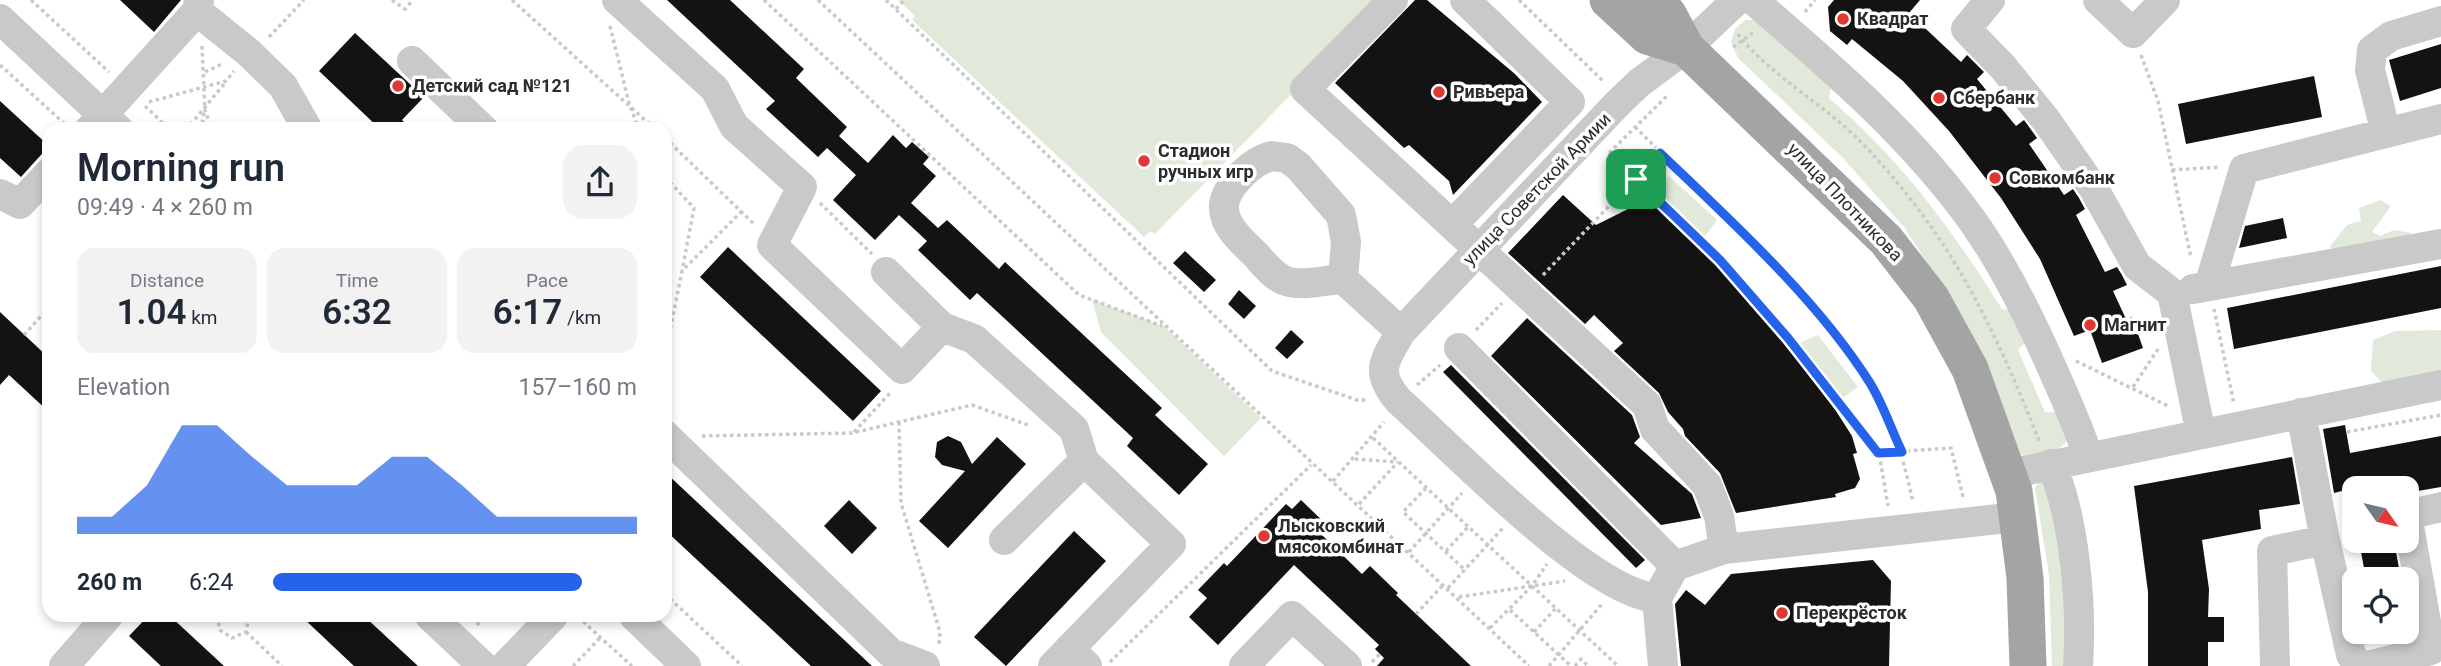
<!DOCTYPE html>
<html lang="en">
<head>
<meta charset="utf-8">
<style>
  :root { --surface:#fff; --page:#f2f2f3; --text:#1f2937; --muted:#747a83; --accent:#2563eb }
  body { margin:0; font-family:Roboto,sans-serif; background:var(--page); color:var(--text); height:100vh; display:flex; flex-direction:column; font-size:26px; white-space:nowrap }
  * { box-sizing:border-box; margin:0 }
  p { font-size:23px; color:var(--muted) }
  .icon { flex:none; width:38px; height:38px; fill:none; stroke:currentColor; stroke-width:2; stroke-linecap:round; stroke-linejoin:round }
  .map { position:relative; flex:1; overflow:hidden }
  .panel { position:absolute; left:42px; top:122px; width:630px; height:500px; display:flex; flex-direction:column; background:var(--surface); border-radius:21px; box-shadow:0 4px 10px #0003 }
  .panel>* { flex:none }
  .needle { width:46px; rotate:124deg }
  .tools { position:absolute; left:2342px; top:476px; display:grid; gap:14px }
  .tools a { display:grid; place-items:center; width:77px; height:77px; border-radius:14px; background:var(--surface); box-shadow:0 4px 10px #0003; font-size:35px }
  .pin { position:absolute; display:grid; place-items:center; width:60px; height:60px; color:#fff; margin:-30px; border-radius:14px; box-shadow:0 4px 10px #0006 }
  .round { display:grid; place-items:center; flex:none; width:74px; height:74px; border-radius:21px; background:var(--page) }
  .headline { display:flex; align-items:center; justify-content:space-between; height:119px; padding:0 35px }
  h1 { font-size:38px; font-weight:600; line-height:52px }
  .stats { display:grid; grid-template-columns:repeat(3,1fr); gap:10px; height:119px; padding:7px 35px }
  .stats div { display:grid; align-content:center; border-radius:18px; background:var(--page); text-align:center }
  .stats b { font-size:35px; font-weight:600 }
  .stats small { font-size:19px; font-weight:400 }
  .stats p { font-size:19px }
  .chart { height:196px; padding:14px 35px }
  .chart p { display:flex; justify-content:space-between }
  .chart svg { width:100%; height:126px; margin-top:7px; fill:var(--accent); opacity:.7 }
  ul { padding:0 35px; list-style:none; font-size:23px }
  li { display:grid; grid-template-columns:112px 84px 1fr; align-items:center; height:52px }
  li i { height:18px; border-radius:9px; background:var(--accent) }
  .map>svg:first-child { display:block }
  .green { fill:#e1eada }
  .building { fill:#131313 }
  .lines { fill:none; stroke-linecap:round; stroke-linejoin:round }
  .path { stroke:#c9c9c9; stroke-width:3.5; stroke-dasharray:3.5 3.5; stroke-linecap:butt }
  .minor { stroke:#c9c9c9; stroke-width:30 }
  .major { stroke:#a4a4a4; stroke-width:37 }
  .route-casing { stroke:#fff; stroke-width:14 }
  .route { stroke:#2563eb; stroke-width:9 }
  .poi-dot { fill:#df3833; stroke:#fff; stroke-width:2.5 }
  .labels { text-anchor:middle; stroke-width:7; stroke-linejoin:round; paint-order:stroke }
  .poi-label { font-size:18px; font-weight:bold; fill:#2c2c2c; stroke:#fff; text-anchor:start }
  .street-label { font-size:18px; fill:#2c2c2c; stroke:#fff }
</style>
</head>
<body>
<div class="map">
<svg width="2441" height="666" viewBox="0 0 2441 666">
  <rect width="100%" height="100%" fill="#fff"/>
  <!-- green -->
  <path class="green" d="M898,0h485l-228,234 -5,-3 -6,6 -232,-217 3,-4z
    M1745,20h14l73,60 -3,18c73,63 122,130 173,211l14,1 14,28 -12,12 27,62 18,1 6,24c-9,17 -29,22 -48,18l-58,-136 -59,-92 -62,-70 -104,-99 -7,-16 4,-13z
    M1669,176l48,44 -12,16 -49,-45z
    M2381,200l10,6 -19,26 8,4 14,-6 17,3 -1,12 -73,12 -7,-11 17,-21 14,-4 -2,-13z
    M1092,300l72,26 97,92 -37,38 -123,-124z
    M2441,330v47l-54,11 -16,-17 2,-31 22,-9z
    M1818,335l40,52 -17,12 -42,-56z
    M2046,481l20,84 2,101h-16l-3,-91 -14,-87 4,-6z"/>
  <!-- building -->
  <path class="building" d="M120,0h61l-27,32z
    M667,0h63l74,69 -8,9 51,49 -8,9 29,27 25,-28 13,13 6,-6 17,15 -6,7 13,12 -25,27 27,25 9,-8 52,49 6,-7 157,146 -7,7 53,49 -29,31 -52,-49 6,-8 -156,-145 -7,7 -52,-50 9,-9 -28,-26 -24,25 -42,-40 23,-25 -29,-27 -9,9 -52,-48 9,-8z
    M1415,0h12l88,74 27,28 -89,93 -4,-14 -40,-36 -5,3 -69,-65z
    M1834,0h86l-11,13 52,49 6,-7 17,17 -7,7 39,47 8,-6 8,11 5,7 -8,6 35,51 9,-6 6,9 6,11 -9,6 29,57 12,-5 5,8 5,10 -14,6 13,28 6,-2 11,31 -41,15 -12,-33 -16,6 -34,-77 -39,-61 -52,-67 -46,-50 -51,-42 -5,6 -17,-14 -2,-24z
    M355,33l69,64 -22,23 10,10h-31l-62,-59z
    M2441,44v44l-41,13 -11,-41z
    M2314,76l8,41 -136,27 -8,-40z
    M0,101l49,45 -28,31 -21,-19z
    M1563,195l33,30 52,-26 68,65 67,75 53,72 16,25 5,17 -4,1 7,25 -5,9 -20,6 1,3 -100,16 -16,-40 -35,-37 -2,-7 -15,-17 -9,-19 -45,-42 9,-8 -29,-28 -9,9 -77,-71z
    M2283,218l4,20 -48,10 6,-22z
    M728,247l153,144 -28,30 -153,-144z
    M1185,251l31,29 -12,12 -31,-29z
    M2441,266v42l-207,41 -7,-41z
    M1239,290l17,16 -12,13 -16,-15z
    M0,312l49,46v54l-40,-37 -9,10z
    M1527,318l105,97 8,22 -6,6 58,51 9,24 -40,7 -170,-169z
    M1291,330l13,12 -17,17 -12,-11z
    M1451,365l194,195 -9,8 -193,-196z
    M2345,425l5,28 91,-17v51l-35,6v-5h-52l-20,5 -11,-64z
    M948,436l13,6 11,22 25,-27 29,27 -78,84 -29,-27 46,-50 -23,-6 -7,-8 2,-15z
    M2292,457l8,47 -41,6 2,19 -59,11 7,49 -1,28h16v25h-16v24h-60v-74l-14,-106z
    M665,472l207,194h-61l-146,-136z
    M849,500l28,28 -25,26 -28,-28z
    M1301,500l28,27 -7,8 40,39 8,-8 28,27 -2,2 75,71h-94l7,-8 -9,-9 4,-4 -85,-80 -76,80 -29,-28 18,-19 -9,-8 26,-27 3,3 59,-62 6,5z
    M1074,531l32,30 -100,105 -32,-29z
    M2359,541h35l7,38h-35z
    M1873,560l18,21 -2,85h-208l-6,-62 11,-14 19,15 26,-31z
    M148,616h22l54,50h-63l-32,-30z
    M301,616h63l54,50h-64z"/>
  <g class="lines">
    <!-- path -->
    <path class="path" d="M31,0l78,72
      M392,0l13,9 8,-9
      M512,0l144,130
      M764,0l315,295 83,31
      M818,0l711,666
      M886,0l386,371 85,29h10
      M1519,0l85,82
      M896,9l8,-9
      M1805,12l10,-12
      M610,26l19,77 10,27
      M1738,34c27,37 86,71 120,105 91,93 135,185 182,304
      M269,37l35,-37
      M202,46l3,65 8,19
      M1733,47l21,-15
      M2141,55l17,46 33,157
      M0,65l66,60
      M205,72l19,-9
      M149,102l77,-21 8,-10
      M145,106l25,24
      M1635,127c81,80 171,159 234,255 23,36 35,79 44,120
      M186,130l39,-47
      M201,130l3,-17
      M665,138l89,86
      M1609,153l111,107 68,78 91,115 9,53
      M1609,153l60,-59
      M2172,170l49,-3
      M665,177l29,31 -12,63
      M820,203l52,51
      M1543,275l117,-122
      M2214,309l20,95
      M1476,330l26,-27
      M24,335l25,-28
      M665,356l17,-85 60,-60
      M2076,361l94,46
      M1417,385l23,-20
      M2133,387l25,-38
      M899,422l2,81 39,129 -1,13
      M854,432l38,-41
      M2347,432l94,-17
      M702,436l150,-3 120,-28 59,21
      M1373,438l245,228
      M1879,453l72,-5 12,49
      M1355,459l41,3
      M1333,481l51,-59
      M1426,488l-23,24 63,59
      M1359,504l39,-42
      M1446,551l22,-24
      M1409,552l53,-59
      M1448,588l55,-60
      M665,594l77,72
      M1459,597l106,-16
      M1510,610l61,56
      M1416,614l27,-29
      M217,616l3,14 12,8 14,-6 3,-16
      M578,617l54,49
      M477,625l8,-9
      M1490,628l42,-42 15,-22
      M246,632l36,34
      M1534,632l22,-24
      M1110,662l201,-197
      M1372,662l8,-8
      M573,666l28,-29
      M1549,666l53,-62
      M1575,666l6,-7 7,7"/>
    <!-- minor -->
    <path class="minor" d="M617,0l98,89 19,37 68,61 -30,58 130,124 40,-42 32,12 100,90 10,32 87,83 -118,122
      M1393,0l-88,89 342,316 8,24 52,56 12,31 5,33
      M1753,0c79,68 160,137 221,223 31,44 56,95 78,145 13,29 26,58 36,88
      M1990,0l-24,29 36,37 44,54 48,69 43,77 35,27 29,141
      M2098,0l35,33 32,-33
      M197,11l51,41 35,34 25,44
      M0,19l119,111
      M412,61l72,69
      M89,130l108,-119 2,-11
      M2386,133l-16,-63 2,-20 19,-14 50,-15
      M1272,156l15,2 11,8 43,49 5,27 -3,37c-17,1 -37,7 -54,3 -14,-3 -24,-17 -33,-27 -25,-24 -47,-44 -19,-75 10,-12 20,-20 35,-24z
      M0,194l20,10 29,-31
      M1452,225l118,-123 -105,-102
      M886,272l56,55
      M1343,279l58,53
      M2209,286l35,-117 197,-50
      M2193,289l248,-45
      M1459,348l216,218
      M665,435l226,218 34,13
      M2051,464c24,54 31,143 27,202
      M2009,474l432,-89
      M1004,540l80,-79
      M2325,540l26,115 6,8 10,3 64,-16 -24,-135 34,-8
      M1657,598c-66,-4 -204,-149 -258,-197 -25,-29 -15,-40 2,-69l217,-229 21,-20 47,-35 51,-48
      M430,616l53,50
      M634,616l52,50
      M1069,649l18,17
      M64,666l44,-50
      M505,666l48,-50
      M1244,666l48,-50 55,50
      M1663,666l-6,-68 18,-32 49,-17 293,-32
      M2275,666l-3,-115 53,-11 -24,-127"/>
    <!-- major -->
    <path class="major" d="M1608,0l39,36 39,12
      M1652,0l16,14 18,34 200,192 45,58 39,71 44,122 11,87 3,88"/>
  </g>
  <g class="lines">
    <!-- route casing -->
    <g class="route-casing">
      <path id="route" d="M1660,153c71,68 158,147 210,230 13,21 21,46 32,69l-24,1 -90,-115 -68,-78 -84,-81z"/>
    </g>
    <!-- route -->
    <use href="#route" class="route"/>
  </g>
  <!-- markers -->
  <g class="poi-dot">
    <circle cx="1843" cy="19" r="7"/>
    <circle cx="398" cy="86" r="7"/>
    <circle cx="1439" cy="92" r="7"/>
    <circle cx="1939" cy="98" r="7"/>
    <circle cx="1144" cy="161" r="7"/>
    <circle cx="1995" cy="178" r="7"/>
    <circle cx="2090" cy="325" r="7"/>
    <circle cx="1264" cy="536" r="7"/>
    <circle cx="1782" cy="613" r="7"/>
  </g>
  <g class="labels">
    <!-- poi labels -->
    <g class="poi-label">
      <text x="1857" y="25">Квадрат</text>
      <text x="412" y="92">Детский сад №121</text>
      <text x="1453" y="98">Ривьера</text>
      <text x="1953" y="104">Сбербанк</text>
      <text x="1158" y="157">Стадион<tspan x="1158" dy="21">ручных игр</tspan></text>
      <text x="2009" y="184">Совкомбанк</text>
      <text x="2104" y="331">Магнит</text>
      <text x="1278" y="532">Лысковский<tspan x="1278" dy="21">мясокомбинат</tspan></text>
      <text x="1796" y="619">Перекрёсток</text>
    </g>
    <!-- street labels -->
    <g class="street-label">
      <text transform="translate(1537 189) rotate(-46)" y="6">улица Советской Армии</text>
      <text transform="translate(1845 202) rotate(46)" y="6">улица Плотникова</text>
    </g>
  </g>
</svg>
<div class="tools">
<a><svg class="needle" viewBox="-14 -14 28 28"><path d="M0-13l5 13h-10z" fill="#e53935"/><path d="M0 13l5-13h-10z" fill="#747a83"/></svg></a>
<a><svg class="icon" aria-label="locate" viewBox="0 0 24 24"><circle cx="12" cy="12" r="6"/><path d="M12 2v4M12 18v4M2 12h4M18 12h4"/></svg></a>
</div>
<div class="pin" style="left:1636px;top:179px;background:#1e9e55"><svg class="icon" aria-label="arrive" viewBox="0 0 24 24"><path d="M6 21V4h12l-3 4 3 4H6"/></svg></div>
<section class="panel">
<div class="headline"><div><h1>Morning run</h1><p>09:49 · 4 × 260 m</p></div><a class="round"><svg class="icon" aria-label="share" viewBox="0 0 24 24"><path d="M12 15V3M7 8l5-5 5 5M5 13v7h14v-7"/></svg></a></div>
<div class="stats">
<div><p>Distance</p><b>1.04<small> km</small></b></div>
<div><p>Time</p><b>6:32</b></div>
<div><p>Pace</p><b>6:17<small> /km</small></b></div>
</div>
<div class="chart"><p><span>Elevation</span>157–160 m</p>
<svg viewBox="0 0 160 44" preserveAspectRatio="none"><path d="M0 44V38L10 38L20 27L30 6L40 6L50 17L60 27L70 27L80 27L90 17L100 17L110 27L120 38L130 38L140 38L150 38L160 38V44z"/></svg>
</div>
<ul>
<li><b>260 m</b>6:24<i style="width:85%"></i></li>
</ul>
</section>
</div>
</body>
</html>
